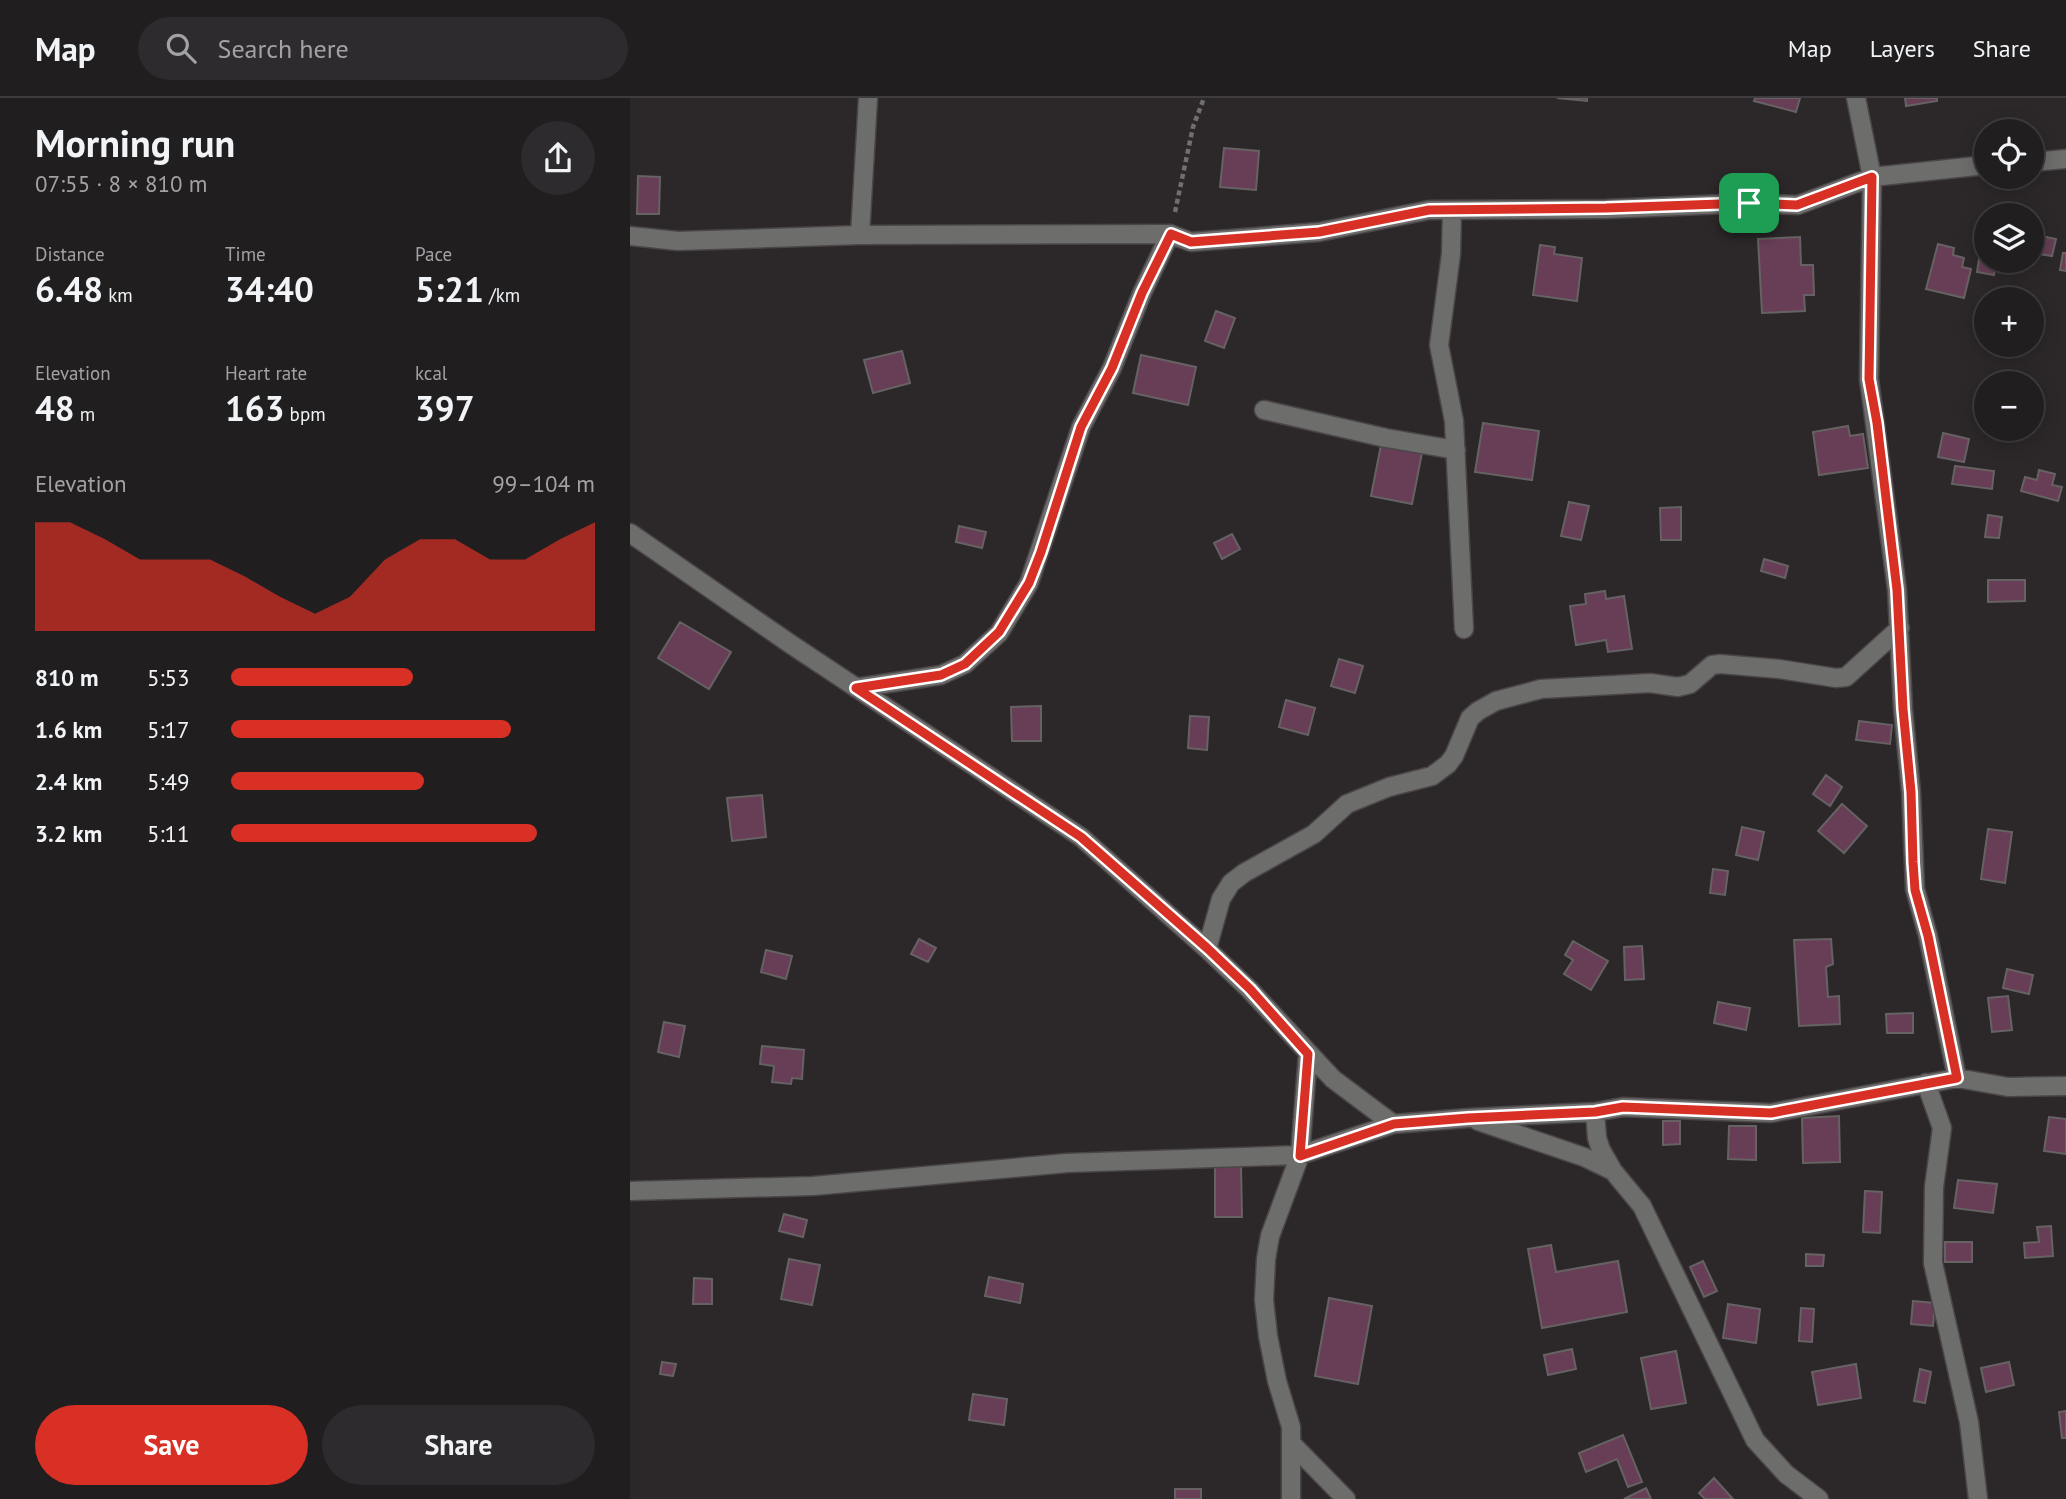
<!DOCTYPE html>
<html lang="en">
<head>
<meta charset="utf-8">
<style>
  :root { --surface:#211e20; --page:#2d2b2d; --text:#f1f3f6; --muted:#a2a2a5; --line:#3e3c3e; --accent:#d93025 }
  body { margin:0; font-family:"PT Sans",sans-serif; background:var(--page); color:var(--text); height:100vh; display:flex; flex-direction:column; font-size:26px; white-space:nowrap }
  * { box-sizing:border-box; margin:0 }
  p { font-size:23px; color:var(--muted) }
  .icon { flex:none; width:38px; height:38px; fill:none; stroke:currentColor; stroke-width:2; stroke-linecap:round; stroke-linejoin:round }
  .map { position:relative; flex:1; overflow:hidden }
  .drawer { display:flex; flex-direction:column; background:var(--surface); width:630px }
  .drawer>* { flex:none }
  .controls { position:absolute; left:1344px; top:21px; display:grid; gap:14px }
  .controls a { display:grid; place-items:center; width:70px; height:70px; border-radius:50%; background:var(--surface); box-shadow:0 4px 18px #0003,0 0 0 2px var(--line); font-size:35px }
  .pin { position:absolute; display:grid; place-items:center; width:60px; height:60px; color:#fff; margin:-30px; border-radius:14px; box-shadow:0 4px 10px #0006 }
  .round { display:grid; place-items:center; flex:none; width:74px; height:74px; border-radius:37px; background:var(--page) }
  .overview { display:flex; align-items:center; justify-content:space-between; height:119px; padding:0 35px }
  h1 { font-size:38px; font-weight:600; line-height:52px }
  .metrics { display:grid; grid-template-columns:repeat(3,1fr); gap:10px; height:119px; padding:7px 35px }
  .metrics div { display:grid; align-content:center }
  .metrics b { font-size:35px; font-weight:600 }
  .metrics small { font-size:19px; font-weight:400 }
  .metrics p { font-size:19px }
  .chart { height:196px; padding:14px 35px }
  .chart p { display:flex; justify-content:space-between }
  .chart svg { width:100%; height:126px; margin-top:7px; fill:var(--accent); opacity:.7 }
  .primary-button { display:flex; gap:14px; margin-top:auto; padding:14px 35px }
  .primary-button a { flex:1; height:80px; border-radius:42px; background:var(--accent); color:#fff; font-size:28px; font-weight:600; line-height:80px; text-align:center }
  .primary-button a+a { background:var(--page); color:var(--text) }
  ul { padding:0 35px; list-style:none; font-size:23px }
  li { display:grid; grid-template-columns:112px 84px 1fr; align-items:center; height:52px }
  li i { height:18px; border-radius:9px; background:var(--accent) }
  header { display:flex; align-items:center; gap:42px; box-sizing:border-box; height:98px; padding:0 35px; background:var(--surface); border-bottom:2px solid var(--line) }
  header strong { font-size:33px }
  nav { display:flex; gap:38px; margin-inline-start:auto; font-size:24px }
  .search { width:490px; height:63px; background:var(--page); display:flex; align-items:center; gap:18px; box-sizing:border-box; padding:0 24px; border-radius:38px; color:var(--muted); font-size:26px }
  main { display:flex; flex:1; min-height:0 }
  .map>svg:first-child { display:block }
  .building { fill:#673e55; stroke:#666264; stroke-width:2 }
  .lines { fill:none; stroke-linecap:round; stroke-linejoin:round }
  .minor-casing { stroke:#4a4648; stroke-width:21 }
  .path { stroke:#716e6f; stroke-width:4.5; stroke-dasharray:5 3.5; stroke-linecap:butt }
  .minor { stroke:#6d6d6c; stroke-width:18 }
  .route-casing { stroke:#fff; stroke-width:14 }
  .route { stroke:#d93025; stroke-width:9 }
</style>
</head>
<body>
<header>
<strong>Map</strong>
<div class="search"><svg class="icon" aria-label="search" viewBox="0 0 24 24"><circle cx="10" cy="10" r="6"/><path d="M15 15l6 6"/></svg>Search here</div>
<nav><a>Map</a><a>Layers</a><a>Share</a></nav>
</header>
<main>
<section class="drawer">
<div class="overview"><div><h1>Morning run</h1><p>07:55 · 8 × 810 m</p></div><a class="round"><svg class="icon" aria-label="share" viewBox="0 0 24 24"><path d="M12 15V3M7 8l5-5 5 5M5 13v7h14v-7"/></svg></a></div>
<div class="metrics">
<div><p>Distance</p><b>6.48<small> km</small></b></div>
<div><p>Time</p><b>34:40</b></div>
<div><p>Pace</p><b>5:21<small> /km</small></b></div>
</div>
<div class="metrics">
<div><p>Elevation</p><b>48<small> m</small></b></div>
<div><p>Heart rate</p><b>163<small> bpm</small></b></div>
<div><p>kcal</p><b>397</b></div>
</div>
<div class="chart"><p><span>Elevation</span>99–104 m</p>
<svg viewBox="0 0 160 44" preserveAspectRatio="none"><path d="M0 44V6L10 6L20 12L30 19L40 19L50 19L60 25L70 32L80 38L90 32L100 19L110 12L120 12L130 19L140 19L150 12L160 6V44z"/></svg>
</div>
<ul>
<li><b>810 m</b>5:53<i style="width:50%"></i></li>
<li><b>1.6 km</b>5:17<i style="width:77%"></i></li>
<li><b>2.4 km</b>5:49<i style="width:53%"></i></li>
<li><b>3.2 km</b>5:11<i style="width:84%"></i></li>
</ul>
<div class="primary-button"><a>Save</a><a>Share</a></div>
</section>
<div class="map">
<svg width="1436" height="1401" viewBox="0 0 1436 1401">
  <rect width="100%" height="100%" fill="#2c282a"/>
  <!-- building -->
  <path class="building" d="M927,0h30v3z
    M1125,0h45l-4,14 -42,-11z
    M1275,0h32v3l-31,5z
    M594,50l35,3 -3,39 -36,-3z
    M8,78l22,1 -1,37h-22z
    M1406,137l20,4 -4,17 -19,-3z
    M1170,139l1,28h12l1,30h-10l1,16 -43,2 -4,-74z
    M1308,146l16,4 -1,7 11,3 -2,9 9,2 -7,29 -38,-9z
    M910,147l15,2 -1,7 28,4 -5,43 -44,-6z
    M1350,155l6,1v7h10l-2,14 -17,-3z
    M1433,155h3v18l-6,-1z
    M586,213l19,7 -11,30 -19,-7z
    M272,253l8,32 -37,10 -9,-33z
    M511,257l55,12 -8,38 -55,-12z
    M853,325l56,8 -7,49 -57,-8z
    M1218,328l2,10 13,-2 5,34 -49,7 -6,-43z
    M1313,335l26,6 -5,23 -26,-5z
    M751,347l41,8 -10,51 -41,-8z
    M1325,368l39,5 -2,18 -40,-5z
    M1409,372l16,4 -3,11 10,2 -4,14 -37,-10 4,-14 12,3z
    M939,404l20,4 -8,34 -20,-4z
    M1051,409v33h-20l-1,-32z
    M1358,417l14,2 -3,21 -14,-1z
    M329,428l27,6 -4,16 -26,-6z
    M602,436l8,15 -18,10 -8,-16z
    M1134,461l24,7 -3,12 -24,-7z
    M1358,482h37v21l-37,1z
    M975,493l1,8 18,-3 8,53 -24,3 -2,-12 -30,5 -6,-39 16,-2 -1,-10z
    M50,524l51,30 -22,37 -51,-31z
    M709,561l24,7 -8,27 -24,-7z
    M656,602l29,8 -7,27 -29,-8z
    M411,608v35h-29l-1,-34z
    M560,618l19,1 -2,33 -19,-2z
    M1229,623l33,4 -2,19 -34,-4z
    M1196,677l16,12 -12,19 -17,-12z
    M132,697l4,42 -34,4 -5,-43z
    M1212,706l25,22 -23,27 -26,-22z
    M1112,729l22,5 -6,28 -22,-5z
    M1358,731l24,3 -7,51 -24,-4z
    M1083,771l15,2 -3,24 -15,-2z
    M289,841l17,9 -8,14 -17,-8z
    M1201,841l2,25 -7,3 2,30 11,-1 1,28 -41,2 -5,-86z
    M943,843l35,20 -17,29 -27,-16 9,-14 -8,-5z
    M1012,848l2,33 -19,1 -1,-33z
    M136,852l26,6 -6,23 -25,-7z
    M1377,871l26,6 -4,19 -26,-6z
    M1378,898l4,34 -20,2 -4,-34z
    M1088,904l32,6 -4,22 -32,-7z
    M1283,915v20h-26l-1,-19z
    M34,924l21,4 -6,31 -21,-5z
    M132,948l42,4 -2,29 -10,-1 -1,6 -19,-2 2,-16 -14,-2z
    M1209,1018l1,46 -37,1 -1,-45z
    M1419,1019l17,2v35l-22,-3z
    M1033,1023h17v23l-17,1z
    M1099,1028h27v34l-28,-1z
    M611,1068l1,51h-27v-50z
    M1328,1082l39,4 -4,29 -39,-5z
    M1235,1093l17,1 -2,41 -17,-1z
    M154,1116l23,6 -4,17 -24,-6z
    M1421,1128l2,30 -28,2 -1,-15 15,-1 -2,-15z
    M1315,1144h27v20h-27z
    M921,1147l5,27 62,-11 9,51 -85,16 -14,-79z
    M1176,1156l18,1 -1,11h-17z
    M159,1161l31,6 -8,40 -31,-6z
    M1073,1163l14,30 -13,6 -14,-30z
    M359,1179l34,7 -3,19 -35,-7z
    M64,1180l18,1v25h-19z
    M699,1200l43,8 -14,78 -43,-8z
    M1283,1203l22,2 -2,23 -22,-2z
    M1098,1206l32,5 -4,34 -33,-5z
    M1171,1210l13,1 -2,33 -13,-1z
    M942,1251l4,20 -28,6 -4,-20z
    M1046,1253l10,52 -35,6 -10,-51z
    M32,1264l14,2 -3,12 -13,-2z
    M1379,1264l5,23 -28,7 -5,-24z
    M1226,1266l5,34 -43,7 -6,-33z
    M1290,1271l11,3 -6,31 -11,-2z
    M343,1296l34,5 -3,26 -35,-5z
    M1436,1313v27h-4l-3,-26z
    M993,1337l19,47 -14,5 -11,-28 -31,13 -7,-19z
    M1084,1380l19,21h-28l-6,-6z
    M1016,1390l5,11h-27z
    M545,1391h26v10h-26z"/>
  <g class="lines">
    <!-- minor casing -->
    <g class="minor-casing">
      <path id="minor" d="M1226,0l16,79 -3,202 28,211 6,119 8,83 4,97 13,47 29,142
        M1402,64l34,-3
        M822,112l-1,44 -12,91 15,76 10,208
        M230,137l8,-137
        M0,138l48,5 182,-6 310,-1 21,8 128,-10 110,-22 177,-1 143,-6 49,2 74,-28 114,-12
        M634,312l122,28 70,12
        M0,435l159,110 292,194 126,112 42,40 84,90 60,45
        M226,590l85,-13 24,-11 34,-31 30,-50 52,-156 31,-59 30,-75 28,-59
        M577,851l14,-50 10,-16 13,-10 70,-39 33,-30 42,-17 43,-11 16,-12 6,-8 16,-38 8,-7 18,-10 45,-12 109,-6 28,4 12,-3 22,-19 8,-1 59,5 57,9 10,-1 54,-49
        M1296,985l16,45 -8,59 -1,76 36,159 9,77
        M965,1014l2,26 4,12 12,21 29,35 113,234 31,34 33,25
        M848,1023l106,36 29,14
        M0,1093l183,-5 254,-23 233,-8 93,-31 75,-6 127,-6 28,-5 148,6 186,-35 51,9 58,-1
        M662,1346l54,55
        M661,1401v-72l-14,-46 -9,-45 -4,-36 2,-41 4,-23 30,-81 8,-101"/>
    </g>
    <!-- path -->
    <path class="path" d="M545,114l18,-85 11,-29"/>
    <!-- minor -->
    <use href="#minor" class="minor"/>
  </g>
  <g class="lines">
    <!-- route casing -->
    <g class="route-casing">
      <path id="route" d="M1242,79l-3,202 8,44 20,167 6,119 8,83 2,70 2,28 13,46 29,142 -186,35 -148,-6 -28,5 -127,6 -74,6 -94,32 8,-102 -58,-65 -43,-41 -126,-111 -225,-149 85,-13 24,-11 34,-32 30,-49 12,-31 40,-125 31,-59 30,-75 29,-59 20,8 128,-10 110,-22 177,-2 143,-5 48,2z"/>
    </g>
    <!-- route -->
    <use href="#route" class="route"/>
  </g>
</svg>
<div class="controls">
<a><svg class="icon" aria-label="locate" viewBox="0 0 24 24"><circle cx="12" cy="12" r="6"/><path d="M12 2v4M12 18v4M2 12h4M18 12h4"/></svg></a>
<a><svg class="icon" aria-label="layers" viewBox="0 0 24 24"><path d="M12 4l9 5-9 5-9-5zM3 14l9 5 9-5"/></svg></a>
<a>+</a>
<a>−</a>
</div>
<div class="pin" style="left:1119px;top:105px;background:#1e9e55"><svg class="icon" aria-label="arrive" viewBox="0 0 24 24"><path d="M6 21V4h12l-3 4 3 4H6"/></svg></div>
</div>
</main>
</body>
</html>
